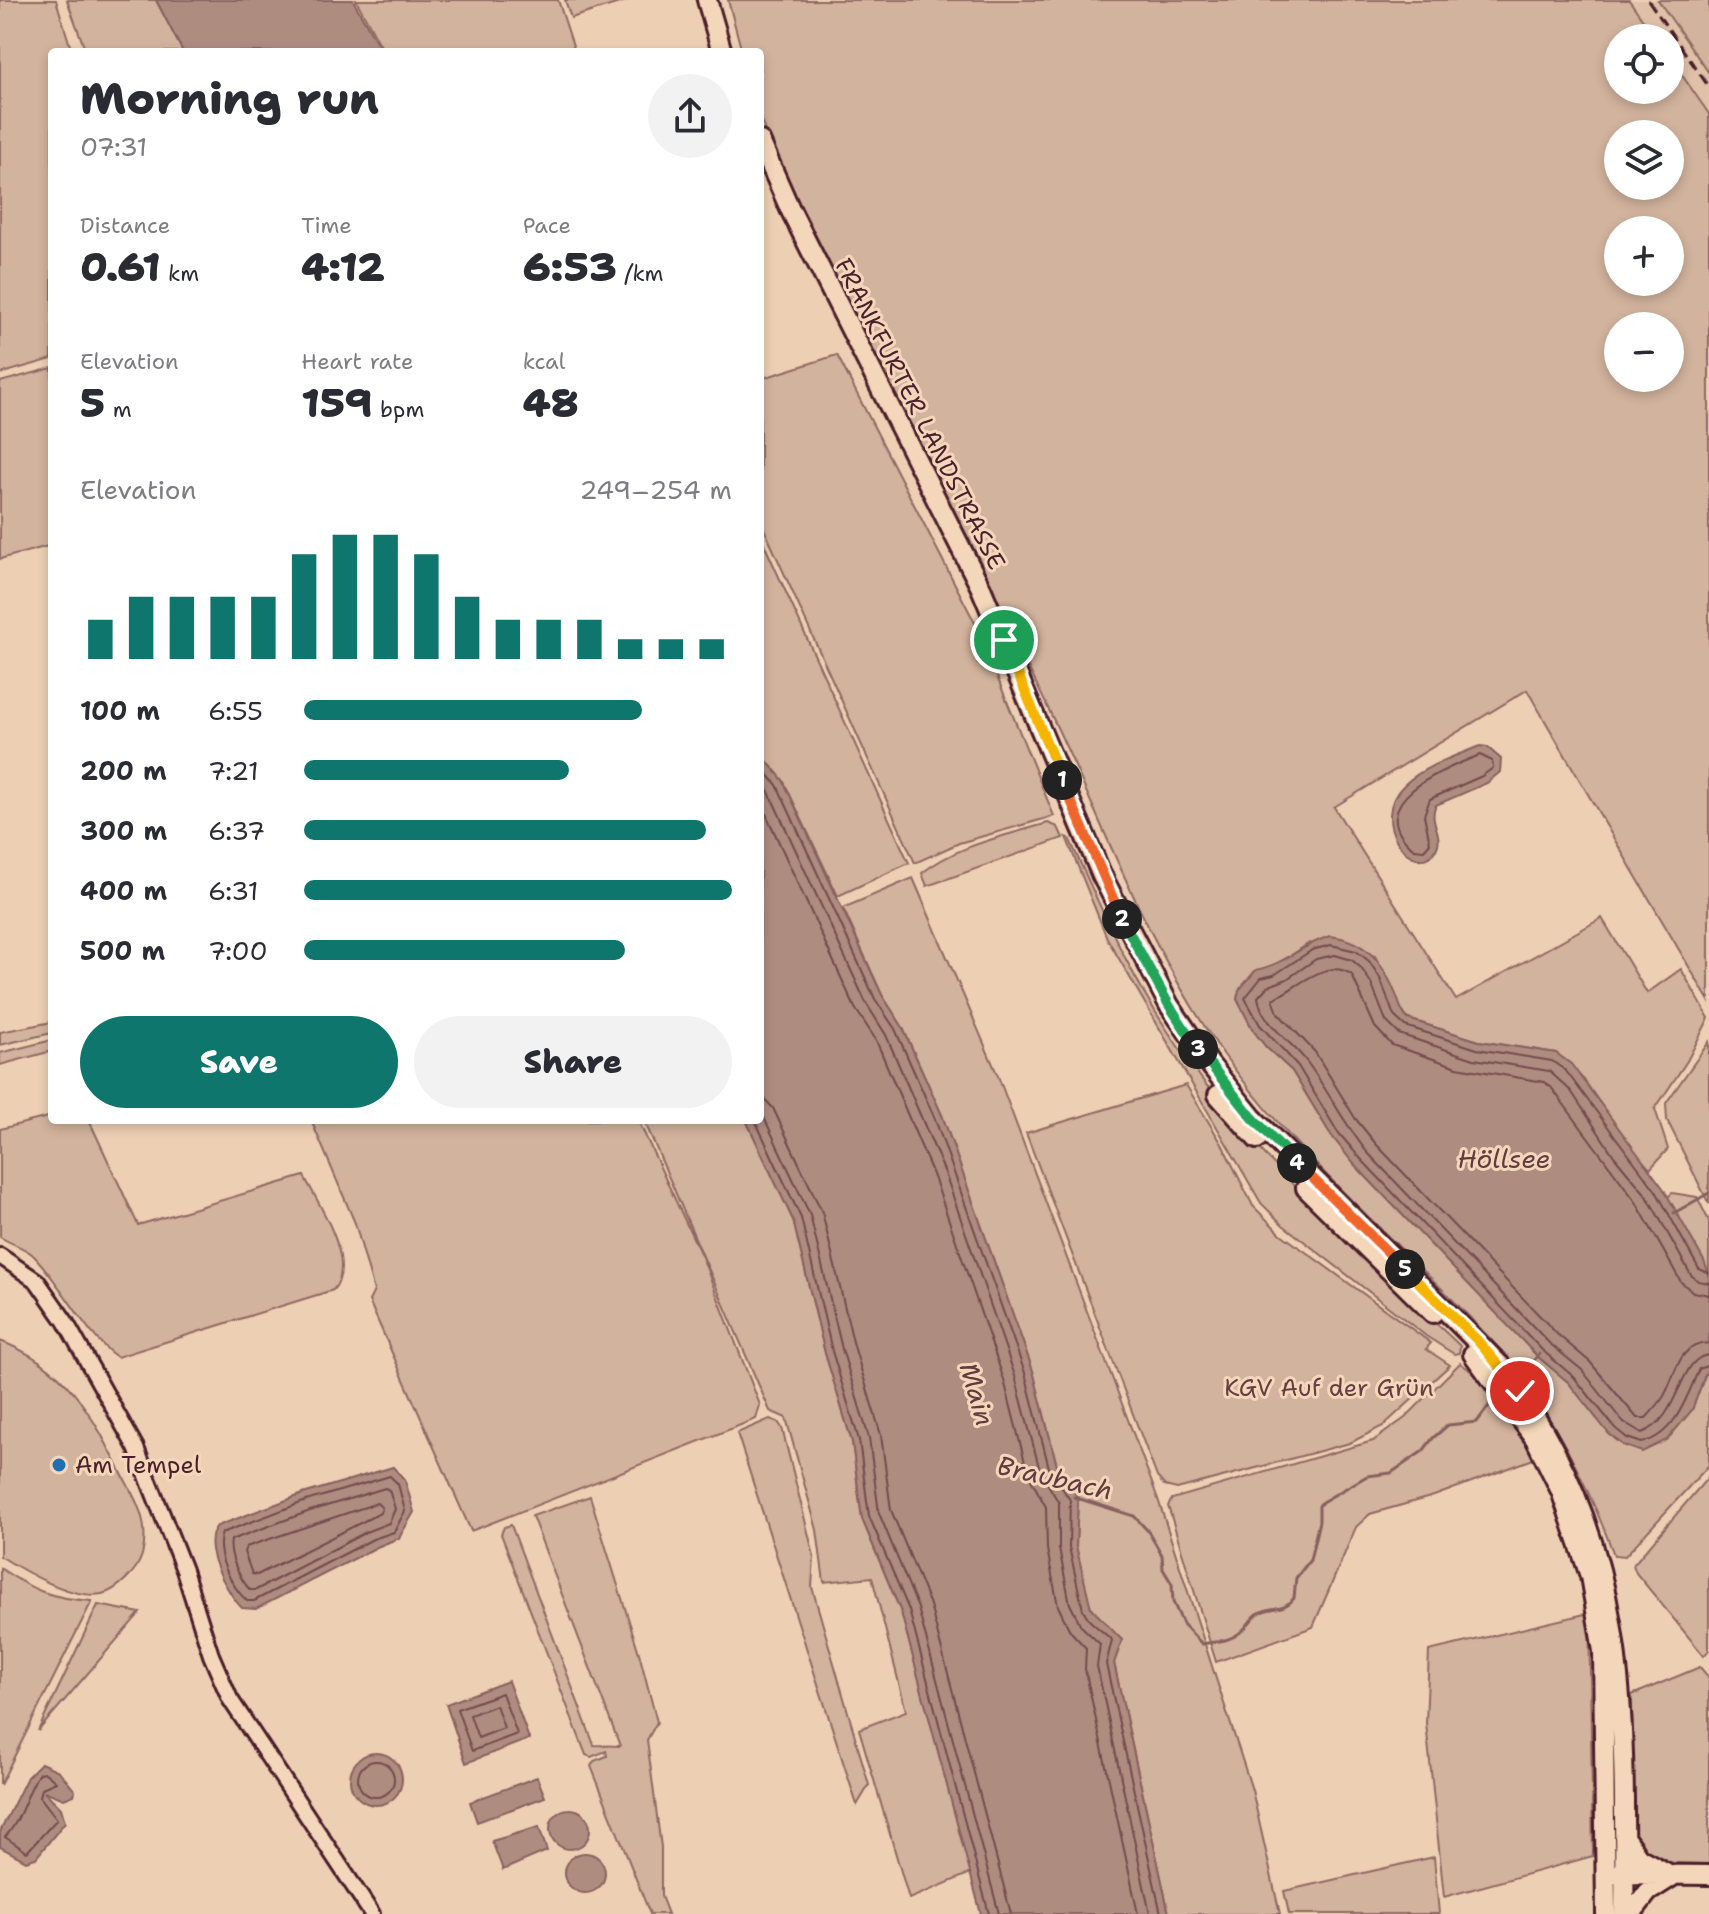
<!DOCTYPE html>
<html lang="en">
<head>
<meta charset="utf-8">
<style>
  :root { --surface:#fff; --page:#f2f2f3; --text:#2b2b33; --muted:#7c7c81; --accent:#0f766e }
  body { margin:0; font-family:"Shantell Sans",sans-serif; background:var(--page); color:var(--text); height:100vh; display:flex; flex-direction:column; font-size:30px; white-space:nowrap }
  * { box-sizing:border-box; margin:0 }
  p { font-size:26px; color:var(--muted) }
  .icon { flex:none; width:44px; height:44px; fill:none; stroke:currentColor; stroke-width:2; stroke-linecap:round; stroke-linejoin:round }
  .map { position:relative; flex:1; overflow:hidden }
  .details { position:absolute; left:48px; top:48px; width:716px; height:1076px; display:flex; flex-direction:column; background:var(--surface); border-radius:8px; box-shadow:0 4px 12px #0003 }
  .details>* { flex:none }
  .fabs { position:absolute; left:1604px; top:24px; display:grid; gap:16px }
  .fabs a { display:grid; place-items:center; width:80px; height:80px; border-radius:50%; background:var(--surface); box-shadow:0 4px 12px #0003; font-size:40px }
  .pin { position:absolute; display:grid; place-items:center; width:68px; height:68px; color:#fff; margin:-34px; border:4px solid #fff; border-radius:50%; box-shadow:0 2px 8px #0007 }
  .km { position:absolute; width:40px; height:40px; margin:-20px; border-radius:50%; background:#222; color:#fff; font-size:22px; line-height:40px; text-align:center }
  .round { display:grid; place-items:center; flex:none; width:84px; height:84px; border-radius:42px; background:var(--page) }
  .head { display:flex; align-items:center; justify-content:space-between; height:136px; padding:0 32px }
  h1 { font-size:44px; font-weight:800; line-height:60px }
  .stats { display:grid; grid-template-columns:repeat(3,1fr); gap:12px; height:136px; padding:8px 32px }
  .stats div { display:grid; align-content:center }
  .stats b { font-size:40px; font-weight:800 }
  .stats small { font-size:22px; font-weight:400 }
  .stats p { font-size:22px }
  .chart { height:224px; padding:16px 32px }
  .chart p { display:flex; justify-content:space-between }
  .chart svg { width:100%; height:144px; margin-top:8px; stroke:var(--accent); stroke-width:6 }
  .action { display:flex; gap:16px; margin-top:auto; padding:16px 32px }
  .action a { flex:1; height:92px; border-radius:48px; background:var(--accent); color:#fff; font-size:32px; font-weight:800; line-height:92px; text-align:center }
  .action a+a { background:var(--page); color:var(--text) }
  ul { padding:0 32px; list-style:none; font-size:26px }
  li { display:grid; grid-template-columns:128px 96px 1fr; align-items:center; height:60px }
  li i { height:20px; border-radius:10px; background:var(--accent) }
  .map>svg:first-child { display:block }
  .built { fill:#e0c1a8 }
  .green { fill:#d2b39d; stroke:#8e6964; stroke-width:2; fill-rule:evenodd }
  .water { fill:#af8c80; stroke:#87605e; stroke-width:2 }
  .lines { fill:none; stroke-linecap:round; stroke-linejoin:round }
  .shore { stroke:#724b4d; stroke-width:2 }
  .stream { stroke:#87605e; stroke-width:3 }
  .minor-casing { stroke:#4a1f2b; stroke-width:20 }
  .major-casing { stroke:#4a1f2b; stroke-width:24 }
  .minor { stroke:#f4d7ba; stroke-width:14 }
  .major { stroke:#f4d7ba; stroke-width:18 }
  .rail { stroke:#4a1f2b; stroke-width:3; stroke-dasharray:12 6; stroke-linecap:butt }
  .split-1-casing { stroke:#fff; stroke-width:16 }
  .split-2-casing { stroke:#fff; stroke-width:16 }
  .split-3-casing { stroke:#fff; stroke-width:16 }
  .split-4-casing { stroke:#fff; stroke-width:16 }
  .split-5-casing { stroke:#fff; stroke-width:16 }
  .split-6-casing { stroke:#fff; stroke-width:16 }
  .split-1 { stroke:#f5b400; stroke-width:10 }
  .split-2 { stroke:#f0652b; stroke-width:10 }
  .split-3 { stroke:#22a559; stroke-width:10 }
  .split-4 { stroke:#22a559; stroke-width:10 }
  .split-5 { stroke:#f0652b; stroke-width:10 }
  .split-6 { stroke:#f5b400; stroke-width:10 }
  .poi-dot { fill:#1f6fb2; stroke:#f4d7ba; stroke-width:3 }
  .labels { text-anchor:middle; stroke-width:6; stroke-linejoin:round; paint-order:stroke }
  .street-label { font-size:24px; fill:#4a1f2b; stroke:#f4d7ba }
  .park-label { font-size:24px; fill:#653d42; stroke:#f4d7ba }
  .poi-label { font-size:24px; fill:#4a1f2b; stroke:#f4d7ba; text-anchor:start }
  .water-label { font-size:26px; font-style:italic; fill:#633a40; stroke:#f4d7ba }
</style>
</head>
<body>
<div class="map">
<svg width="1709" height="1914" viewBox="0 0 1709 1914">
  <rect width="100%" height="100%" fill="#edd0b4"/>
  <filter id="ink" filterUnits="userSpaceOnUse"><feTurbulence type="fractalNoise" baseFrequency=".0125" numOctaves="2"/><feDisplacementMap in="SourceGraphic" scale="16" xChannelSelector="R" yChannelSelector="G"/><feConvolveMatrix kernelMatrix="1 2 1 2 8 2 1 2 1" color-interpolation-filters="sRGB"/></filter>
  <g filter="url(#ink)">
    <!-- built -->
    <path class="built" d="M1629,0h28l52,74v40l-39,-56v-20h-14z"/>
    <!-- green -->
    <path class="green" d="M0,0h56l16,52h-20v307l-52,15z
      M67,0h89l27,52h-97z
      M356,0h202l17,52h-191z
      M565,0h64l-58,18z
      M728,0h901l27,38h-38v52h52v-32l39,56v887l-182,-311 -193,117 122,193 146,-82 45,75 34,-24 28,49 -22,43 -32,48 13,40 -18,20 -21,-23 -45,-66 -28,-27 -77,-12 -71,-22c-11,-11 -23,-46 -33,-63l-66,-13 -30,21 -23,6 -19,29 16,31 13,17 26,24 39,64 23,29 183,192 31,26 29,37 95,-9 17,-46v101l-84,91 -11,-1c-25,-68 -56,-129 -98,-188 -94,-107 -209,-196 -292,-312 -77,-107 -120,-231 -177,-349 -90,-187 -187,-371 -276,-559l-11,-29v-66h-18zM1618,134h52v52h-52zM1618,230h52v52h-52zM1618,326h52v52h-52z
      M1658,0h51v73z
      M837,355l138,268 79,193 -95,27 -44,20 -155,-343v-141z
      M52,368v177l-52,14v-177z
      M760,535l149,328 -71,33 -55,-116 -23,-27z
      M1048,823l10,4 5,11 -136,48 -5,-13c35,-28 83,-37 126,-50z
      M1066,837l3,1c27,59 52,118 86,173 79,129 197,232 305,335l-1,7 -5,1 -28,-18 -143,-111 -22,-22 -154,-265z
      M913,878l85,198 160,423 94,291 28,124h-111l-55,-251 8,-23 -27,-24 -8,-18 -11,-52 2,-48 -21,-32 -24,-95 -91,-256 -40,-89 -20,-31 -39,-87z
      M52,1022v11l-52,12v-13z
      M52,1040v11l-52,14v-12z
      M1709,1042v162l-42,-84 -1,-17z
      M1186,1085l36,59 31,62 28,28 150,109 -5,6 24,16 -67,61 -33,17 -173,46 -12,-3 -8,-9 -131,-344z
      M52,1116v4h37l49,105 166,-49c14,27 54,87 29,114l-216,67c-30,-20 -56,-74 -84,-102 -7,-7 -24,-12 -33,-18v-108z
      M311,1120h327l64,137 58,148 -4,14 -285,112 -102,-230 5,-10 -19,-68z
      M644,1120h102l47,100 32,133 27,89 10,77 39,93 70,261 -62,26 -50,-170 47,-18 -34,-134 -48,5 -7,-52 -31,-112 -16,-7z
      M1672,1193l25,4 12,24v53l-42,-76z
      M0,1341c66,24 91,72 121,131 9,18 21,36 23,56 2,20 -2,36 -17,50 -7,7 -16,14 -25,16 -30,6 -78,-23 -102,-38z
      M1460,1363l22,16 54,79 -102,38 -64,18 -14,13 -43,100 -97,35 -48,-156 4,-7 201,-58 32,-23z
      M770,1419l8,3 4,6 32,128 -2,31 57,198 -12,20 -120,-372z
      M1709,1476v174l-5,6 -68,-83 -3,-8z
      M590,1496l49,157 18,69 -10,18 14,107v49l7,18h-18l-59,-148 3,-5 13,-5 -1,-5 -15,6 -5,-2 -85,-221 3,-7 7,-2 83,220 26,1 -88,-230z
      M0,1568c34,23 50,30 92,33l-92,184z
      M98,1605l42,8 -102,118z
      M1589,1613l4,243 -149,41 -18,-174 3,-72z
      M1700,1667l9,11v186c-28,-1 -65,4 -76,-27l-1,-142z
      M1434,1857l5,57h-150l-5,-23z"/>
    <!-- water -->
    <path class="water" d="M156,0h197l29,52h-199z
      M1480,746l7,1 14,12 -1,13 -13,11 -51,22c-9,16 10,30 -1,46 -20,30 -69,-30 -31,-66 20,-19 51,-29 76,-39z
      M760,753l23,27 99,215 20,31 40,89 91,256 24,95 21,32 -2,48 15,62 31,32 -8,23 55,251h-188l-80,-302 -39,-93 -10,-77 -27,-89 -32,-133 -47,-100h14z
      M1330,936c37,4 54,28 67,61 3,8 4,15 11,22l71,22 77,12 15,11 92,124 41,73 5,13v90l-17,46 -25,30 -25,12 -19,-7 -14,-11 -41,-52 -31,-26 -183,-192 -23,-29 -39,-64 -26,-24 -13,-17 -16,-31 2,-9 17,-20c28,-5 47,-26 74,-34z
      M393,1467l12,13 9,32 -15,26 -22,9 -121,62 -14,-1c-15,-15 -42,-63 -25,-82l86,-32z
      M508,1681l21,58 -63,24 -20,-59z
      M350 1779a26 26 0 1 1 52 0a26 26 0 1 1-52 0Z
      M41,1763l18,8 16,20 -1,4 -10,4 -20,-8 17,17 4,14 -29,36 -10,3 -26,-14v-15l27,-55z
      M537,1777l8,20 -68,25 -7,-20z
      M550 1829a20 20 0 1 1 40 0a20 20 0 1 1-40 0Z
      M539,1827l8,24 -44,19 -11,-29z
      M565 1873a20 20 0 1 1 40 0a20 20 0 1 1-40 0Z"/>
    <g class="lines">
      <!-- shore -->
      <path class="shore" d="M1480,755l12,6 1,7 -11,8 -52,23 -6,16 6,28 -6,7 -10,-1c-56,-47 32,-81 66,-94z
        M760,765l17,20 98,214 20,30 40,90 90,254 24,95 21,32 -1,47 14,63 7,11 22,19 -6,24 55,250
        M760,780l8,10 98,213 20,32 59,138 70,203 25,95 19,32v45l11,56 11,22 19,18 -3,22 53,248
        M760,801l95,207 21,32 58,137 70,203 24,94 18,33 1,42 11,57 12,25 16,17 -1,21 53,245
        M760,1094l13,14 49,104 32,134 27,89 10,75 39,95 81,309
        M760,1109l50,106 32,134 27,89 10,75 39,95 81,306
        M755,1120l46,98 31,133 27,89 10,76 40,94 80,304
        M1709,1273l-10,-4 -43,-78 -90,-120 -14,-10 -75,-12 -72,-23 -11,-10 -14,-38 -11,-17 -13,-10 -25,-6 -19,5 -38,25 -13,3 -16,20 15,27 38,41 39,65 23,27 182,192 32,27 41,51 12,10 15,5c34,-9 44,-45 57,-74l10,-4
        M1709,1283l-11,-2 -7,-6 -44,-79 -33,-40 -43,-65 -22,-20 -75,-12 -75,-25 -13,-13 -15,-38 -10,-15 -9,-8 -17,-5 -19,4 -29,20 -20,8 -9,10c4,28 33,43 49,65 21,29 37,61 60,90l182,191 33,27 40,51 20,12c39,-14 36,-76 67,-78
        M1709,1295l-16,-3 -12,-10 -45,-80 -85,-115 -7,-5 -87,-15 -65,-22 -17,-18 -23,-52c-26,-19 -55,14 -79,24l5,14 37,39 40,66 21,26 181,190 33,28 47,56h9c7,-8 16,-16 20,-26 11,-22 13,-48 43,-49
        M390,1476l8,8 7,27 -11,21 -21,7 -119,62h-7c-15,-14 -33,-47 -25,-68l84,-32z
        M385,1488l4,2 6,19 -6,14 -21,8 -112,59h-6c-10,-11 -22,-35 -19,-50l79,-29z
        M377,1503l5,5 -2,5 -123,62 -5,-1 -8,-22 2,-5z
        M502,1693l15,41 -45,17 -15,-42z
        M496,1705l8,23 -26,10 -8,-23z
        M358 1779a18 18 0 1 1 36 0a18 18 0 1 1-36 0Z
        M44,1772l12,10 -14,6 -2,9 17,22 -30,33 -22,-15c17,-18 21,-44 34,-64z"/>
      <!-- stream -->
      <path class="stream" d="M1674,1213l35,-20
        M1524,1373l15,-19
        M1074,1497l60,19 14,15 14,24 1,14 9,15 1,18 10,22 19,20c16,-3 28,-2 41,-14 6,-5 10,-15 18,-18 13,-6 23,-1 33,-14l2,-20 14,-18 9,-39v-15l3,-4 45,-26 24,-3 32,-22 10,-13 15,-13 29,-3 11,-15 10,-8"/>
      <!-- minor casing -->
      <g class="minor-casing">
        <path id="minor" d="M0,1256l37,25 28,40 71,127 48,122 27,85 19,44 142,215"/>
      </g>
      <!-- major casing -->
      <g class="major-casing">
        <path id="major" d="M707,0l15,52
          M760,141l30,68 191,379 121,288 67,129 42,61 41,51 248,248c104,138 122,266 124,434 0,38 1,77 0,115
          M1218,1095l39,44
          M1306,1188l127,125
          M1473,1354l63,86 25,51 29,85 13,75 3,263
          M1624,1837l15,21 28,15
          M1612,1874l97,1
          M1631,1914l17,-22 25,-16"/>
      </g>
      <!-- minor -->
      <use href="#minor" class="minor"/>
      <!-- major -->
      <use href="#major" class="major"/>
      <!-- rail -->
      <path class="rail" d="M1648,0l61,87"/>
    </g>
  </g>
  <g class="lines" filter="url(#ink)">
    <!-- split-1 casing -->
    <g class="split-1-casing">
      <path id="split-1" d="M1004,640l58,140"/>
    </g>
    <!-- split-2 casing -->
    <g class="split-2-casing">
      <path id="split-2" d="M1062,780l60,139"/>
    </g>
    <!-- split-3 casing -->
    <g class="split-3-casing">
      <path id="split-3" d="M1122,919l47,86 29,44"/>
    </g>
    <!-- split-4 casing -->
    <g class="split-4-casing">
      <path id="split-4" d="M1198,1049l54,68 45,46"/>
    </g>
    <!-- split-5 casing -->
    <g class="split-5-casing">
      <path id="split-5" d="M1297,1163l108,106"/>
    </g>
    <!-- split-6 casing -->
    <g class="split-6-casing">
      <path id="split-6" d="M1405,1269l72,71 43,51"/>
    </g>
    <!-- split-1 -->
    <use href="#split-1" class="split-1"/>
    <!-- split-2 -->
    <use href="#split-2" class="split-2"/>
    <!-- split-3 -->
    <use href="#split-3" class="split-3"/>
    <!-- split-4 -->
    <use href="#split-4" class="split-4"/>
    <!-- split-5 -->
    <use href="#split-5" class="split-5"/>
    <!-- split-6 -->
    <use href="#split-6" class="split-6"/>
  </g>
  <!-- markers -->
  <circle class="poi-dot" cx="59" cy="1465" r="8"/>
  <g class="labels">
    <!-- street labels -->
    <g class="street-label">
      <text transform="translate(920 414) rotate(63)" y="8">FRANKFURTER LANDSTRASSE</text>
    </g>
    <!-- park labels -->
    <g class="park-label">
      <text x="1329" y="1396">KGV Auf der Grün</text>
    </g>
    <!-- poi labels -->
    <g class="poi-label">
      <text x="75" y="1473">Am Tempel</text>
    </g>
    <!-- water labels -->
    <g class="water-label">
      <text x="1504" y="1168">Höllsee</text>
      <text transform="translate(977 1394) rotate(74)" y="9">Main</text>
      <text transform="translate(1055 1478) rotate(13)" y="9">Braubach</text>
    </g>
  </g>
</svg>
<div class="fabs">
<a><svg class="icon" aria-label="locate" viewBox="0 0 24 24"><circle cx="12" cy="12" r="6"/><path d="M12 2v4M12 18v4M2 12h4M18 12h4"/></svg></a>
<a><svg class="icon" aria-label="layers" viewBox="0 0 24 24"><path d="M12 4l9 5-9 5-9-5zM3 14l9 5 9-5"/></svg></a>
<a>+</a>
<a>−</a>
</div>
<div class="pin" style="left:1004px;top:640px;background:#1e9e55"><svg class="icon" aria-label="arrive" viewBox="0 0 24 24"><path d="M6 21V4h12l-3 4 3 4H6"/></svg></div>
<div class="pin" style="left:1520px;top:1391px;background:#d93025"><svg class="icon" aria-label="check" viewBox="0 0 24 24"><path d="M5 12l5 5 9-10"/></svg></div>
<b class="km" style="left:1062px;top:780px">1</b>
<b class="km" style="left:1122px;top:919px">2</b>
<b class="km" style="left:1198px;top:1049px">3</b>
<b class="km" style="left:1297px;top:1163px">4</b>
<b class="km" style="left:1405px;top:1269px">5</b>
<section class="details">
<div class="head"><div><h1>Morning run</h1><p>07:31</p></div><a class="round"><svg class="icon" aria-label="share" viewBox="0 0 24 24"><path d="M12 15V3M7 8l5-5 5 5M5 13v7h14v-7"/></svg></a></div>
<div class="stats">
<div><p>Distance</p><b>0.61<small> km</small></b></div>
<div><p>Time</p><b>4:12</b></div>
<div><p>Pace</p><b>6:53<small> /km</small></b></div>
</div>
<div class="stats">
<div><p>Elevation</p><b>5<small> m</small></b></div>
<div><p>Heart rate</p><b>159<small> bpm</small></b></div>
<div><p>kcal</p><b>48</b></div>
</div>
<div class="chart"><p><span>Elevation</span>249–254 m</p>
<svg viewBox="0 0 160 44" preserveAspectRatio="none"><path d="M5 44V32M15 44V25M25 44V25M35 44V25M45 44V25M55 44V12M65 44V6M75 44V6M85 44V12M95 44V25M105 44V32M115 44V32M125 44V32M135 44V38M145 44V38M155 44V38"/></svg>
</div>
<ul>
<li><b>100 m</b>6:55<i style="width:79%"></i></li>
<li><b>200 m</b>7:21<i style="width:62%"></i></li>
<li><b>300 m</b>6:37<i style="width:94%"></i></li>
<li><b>400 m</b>6:31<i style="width:100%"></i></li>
<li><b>500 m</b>7:00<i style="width:75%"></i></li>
</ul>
<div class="action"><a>Save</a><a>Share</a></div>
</section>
</div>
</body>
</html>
